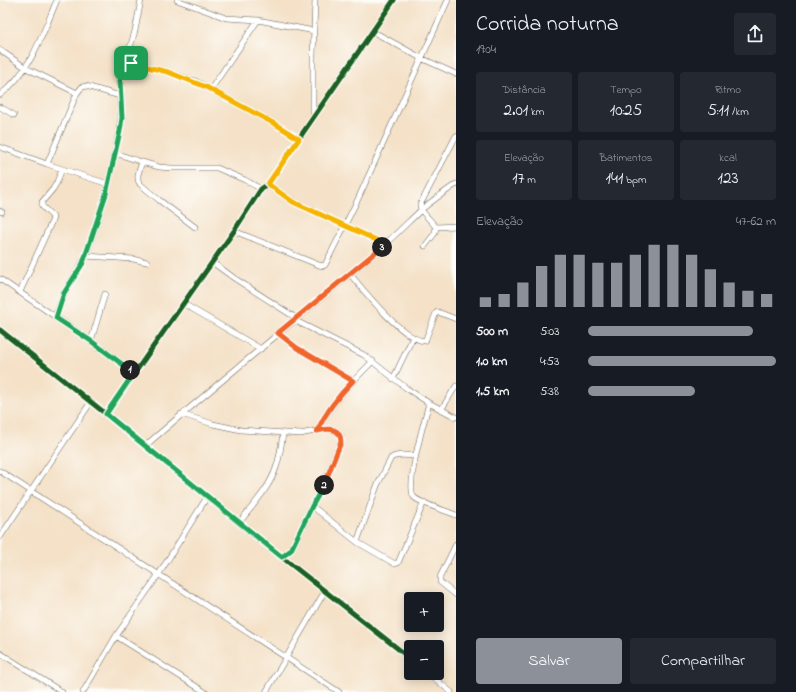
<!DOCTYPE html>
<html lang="pt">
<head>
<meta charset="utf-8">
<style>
  :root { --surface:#171b24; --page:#242831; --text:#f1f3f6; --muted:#9ea1a6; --accent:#8c9099 }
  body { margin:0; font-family:"Indie Flower",sans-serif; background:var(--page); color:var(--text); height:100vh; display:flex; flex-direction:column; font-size:15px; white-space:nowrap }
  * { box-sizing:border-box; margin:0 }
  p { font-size:13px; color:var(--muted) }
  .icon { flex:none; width:22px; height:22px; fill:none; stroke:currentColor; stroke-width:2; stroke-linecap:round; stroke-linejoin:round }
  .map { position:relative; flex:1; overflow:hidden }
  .panel { display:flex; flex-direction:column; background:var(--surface); width:340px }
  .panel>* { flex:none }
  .tools { position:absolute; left:404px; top:592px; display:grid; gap:8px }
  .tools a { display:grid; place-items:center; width:40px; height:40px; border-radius:4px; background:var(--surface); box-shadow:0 2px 10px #0003; font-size:20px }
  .pin { position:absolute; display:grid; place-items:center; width:34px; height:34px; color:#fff; margin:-17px; border-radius:8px; box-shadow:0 2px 6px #0006 }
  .km { position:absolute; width:20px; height:20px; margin:-10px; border-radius:50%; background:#222; color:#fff; font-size:11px; line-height:20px; text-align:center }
  .round { display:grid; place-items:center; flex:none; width:42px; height:42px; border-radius:4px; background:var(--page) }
  .summary { display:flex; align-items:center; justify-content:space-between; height:68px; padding:0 20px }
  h1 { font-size:22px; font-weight:600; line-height:30px }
  .stats { display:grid; grid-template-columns:repeat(3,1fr); gap:6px; height:68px; padding:4px 20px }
  .stats div { display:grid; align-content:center; border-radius:4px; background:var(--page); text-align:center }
  .stats b { font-size:17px; font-weight:600 }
  .stats small { font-size:11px; font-weight:400 }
  .stats p { font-size:11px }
  .chart { height:112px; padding:8px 20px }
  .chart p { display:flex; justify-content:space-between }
  .chart svg { width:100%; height:72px; margin-top:4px; stroke:var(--accent); stroke-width:6 }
  .action { display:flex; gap:8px; margin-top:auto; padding:8px 20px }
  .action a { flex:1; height:46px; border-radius:4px; background:var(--accent); color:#fff; font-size:16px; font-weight:600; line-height:46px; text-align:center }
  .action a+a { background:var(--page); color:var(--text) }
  ul { padding:0 20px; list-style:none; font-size:13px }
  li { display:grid; grid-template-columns:64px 48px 1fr; align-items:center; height:30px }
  li i { height:10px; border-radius:5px; background:var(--accent) }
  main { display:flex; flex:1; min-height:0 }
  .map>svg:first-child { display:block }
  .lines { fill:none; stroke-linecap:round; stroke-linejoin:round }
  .minor-casing { stroke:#686158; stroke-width:6 }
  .minor { stroke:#fff; stroke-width:5 }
  .cycleway-casing { stroke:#fdfcf7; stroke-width:8 }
  .cycleway { stroke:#1b5e20; stroke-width:5 }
  .split-1-casing { stroke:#fff; stroke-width:8 }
  .split-2-casing { stroke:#fff; stroke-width:8 }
  .split-3-casing { stroke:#fff; stroke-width:8 }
  .split-4-casing { stroke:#fff; stroke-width:8 }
  .split-1 { stroke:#22a559; stroke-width:5 }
  .split-2 { stroke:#22a559; stroke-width:5 }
  .split-3 { stroke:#f0652b; stroke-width:5 }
  .split-4 { stroke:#f5b400; stroke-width:5 }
</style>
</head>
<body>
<main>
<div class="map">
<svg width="456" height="692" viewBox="0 0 456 692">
  <rect width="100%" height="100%" fill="#fdfcf7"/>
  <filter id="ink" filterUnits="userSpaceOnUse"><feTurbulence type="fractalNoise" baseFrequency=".025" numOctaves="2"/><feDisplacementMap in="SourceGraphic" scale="8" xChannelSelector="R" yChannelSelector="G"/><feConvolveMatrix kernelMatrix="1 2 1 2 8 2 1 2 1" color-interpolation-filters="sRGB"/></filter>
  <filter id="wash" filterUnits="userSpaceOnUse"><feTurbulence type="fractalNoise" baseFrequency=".012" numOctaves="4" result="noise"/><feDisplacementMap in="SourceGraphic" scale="16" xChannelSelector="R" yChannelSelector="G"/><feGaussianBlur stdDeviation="0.9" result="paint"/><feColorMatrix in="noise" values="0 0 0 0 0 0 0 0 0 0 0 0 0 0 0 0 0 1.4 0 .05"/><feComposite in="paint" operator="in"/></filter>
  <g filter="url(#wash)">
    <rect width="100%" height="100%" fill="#f4e1c7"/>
  </g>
  <g filter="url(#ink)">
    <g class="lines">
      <!-- minor casing -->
      <g class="minor-casing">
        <path id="minor" d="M177,0l49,18 32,2 56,11
          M372,31l49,27 35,16
          M0,50l26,18 51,25
          M126,61l42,11 27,9 80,43 24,15
          M211,89l47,-69
          M0,95c31,-24 42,-60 57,-95
          M0,107l14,8
          M313,117v-61l2,-56
          M456,136l-36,69 1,5 15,17 20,-1
          M0,147l47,17 61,20
          M115,153l27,9 17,5 12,1h46l28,12 16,9
          M142,162c-2,7 -7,16 -2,22l19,16 36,27
          M47,164l30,-71 5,-6 4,-1 34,10
          M268,184l25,18 92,42
          M0,211l2,1
          M234,231l85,34 4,1 2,-1 33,-66 90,-199
          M425,246l10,-13 1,-6
          M86,256l47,3 14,3
          M212,262l22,16 62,40
          M350,274c14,17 53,66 75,67l11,-28 2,-1 18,7
          M0,279l91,62 44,32
          M20,292l32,-71 1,-4 -11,-11v-4l11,-13 4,-7 5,-13
          M184,304l77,45
          M55,318l9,-25 22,-37 20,-62 9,-41 6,-35 -1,-37 15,-50 6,-31
          M294,320l70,35 42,33 23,15 27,14
          M0,330l106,84 139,114 166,131
          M278,333l19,15 56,33
          M91,341l14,-47
          M393,379l20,-42
          M429,403c-4,15 -24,83 -15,94 5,6 33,14 42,18
          M441,410l15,-24
          M106,414l128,-183 27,-42 7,-5 10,-15 116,-169
          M181,414l32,10 28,6 59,4 25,-5 9,1 4,2 3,4v6l-20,48 -9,16 -17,37 -4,7 -9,7
          M317,431c15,-29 33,-47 56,-70
          M145,446c73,-63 147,-123 221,-185 19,-16 36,-33 54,-50 11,-10 24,-18 36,-27
          M0,471l339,221
          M312,506l45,36 38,22 3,-1 26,-61
          M239,523c13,-17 30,-34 37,-55 4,-11 5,-23 7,-34
          M0,537l91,-135
          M357,542l20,-56 14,-28c7,-5 17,-2 25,-2
          M456,544l-16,33v5l16,13
          M116,636l89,56
          M0,653l62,39
          M428,673l23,19
          M83,692l33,-56 43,-62 48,-77
          M266,692l59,-101"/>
      </g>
      <!-- minor -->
      <use href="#minor" class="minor"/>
      <!-- cycleway casing -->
      <g class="cycleway-casing">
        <path id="cycleway" d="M0,330l106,84 139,114 166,131
          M106,414l128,-183 27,-42 7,-5 10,-15 116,-169"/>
      </g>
      <!-- cycleway -->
      <use href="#cycleway" class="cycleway"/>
    </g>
  </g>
  <g class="lines" filter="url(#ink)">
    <!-- split-1 casing -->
    <g class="split-1-casing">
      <path id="split-1" d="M130,370l-39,-29 -35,-23 8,-25 19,-30 23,-69 14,-63 2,-13 -2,-37 6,-20 5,2"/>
    </g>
    <!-- split-2 casing -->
    <g class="split-2-casing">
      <path id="split-2" d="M130,370l4,3 -28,41 176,143 9,-7 21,-44 12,-21"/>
    </g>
    <!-- split-3 casing -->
    <g class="split-3-casing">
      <path id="split-3" d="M324,485l17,-43c0,-15 -13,-14 -24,-11 9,-19 21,-35 36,-50l-56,-33 -19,-15 104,-86"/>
    </g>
    <!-- split-4 casing -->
    <g class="split-4-casing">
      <path id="split-4" d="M131,63l37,9 38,15 69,37 24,15 -31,45 25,18 92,42 -3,3"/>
    </g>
    <!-- split-1 -->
    <use href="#split-1" class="split-1"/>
    <!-- split-2 -->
    <use href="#split-2" class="split-2"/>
    <!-- split-3 -->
    <use href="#split-3" class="split-3"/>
    <!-- split-4 -->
    <use href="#split-4" class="split-4"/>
  </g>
</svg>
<div class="tools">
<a>+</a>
<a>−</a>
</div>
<div class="pin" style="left:131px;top:63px;background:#1e9e55"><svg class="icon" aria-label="arrive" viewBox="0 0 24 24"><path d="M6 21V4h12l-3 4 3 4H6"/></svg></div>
<b class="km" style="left:130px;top:370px">1</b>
<b class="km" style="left:324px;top:485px">2</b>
<b class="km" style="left:382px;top:247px">3</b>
</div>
<section class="panel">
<div class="summary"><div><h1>Corrida noturna</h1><p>19:04</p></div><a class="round"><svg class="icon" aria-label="share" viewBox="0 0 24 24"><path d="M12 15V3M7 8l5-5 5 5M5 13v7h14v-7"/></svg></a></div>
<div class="stats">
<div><p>Distância</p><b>2.01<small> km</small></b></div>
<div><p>Tempo</p><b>10:25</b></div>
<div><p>Ritmo</p><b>5:11<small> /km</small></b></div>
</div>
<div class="stats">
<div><p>Elevação</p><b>17<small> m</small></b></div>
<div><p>Batimentos</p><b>141<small> bpm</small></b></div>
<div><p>kcal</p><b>123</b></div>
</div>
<div class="chart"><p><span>Elevação</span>47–62 m</p>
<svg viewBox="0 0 160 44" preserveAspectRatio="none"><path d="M5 44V38M15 44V36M25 44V29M35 44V19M45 44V12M55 44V12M65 44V17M75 44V17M85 44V12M95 44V6M105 44V6M115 44V12M125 44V21M135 44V29M145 44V34M155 44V36"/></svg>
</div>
<ul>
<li><b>500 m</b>5:03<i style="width:88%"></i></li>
<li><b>1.0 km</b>4:53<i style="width:100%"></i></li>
<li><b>1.5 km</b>5:38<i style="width:57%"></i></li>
</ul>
<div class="action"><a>Salvar</a><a>Compartilhar</a></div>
</section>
</main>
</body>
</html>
